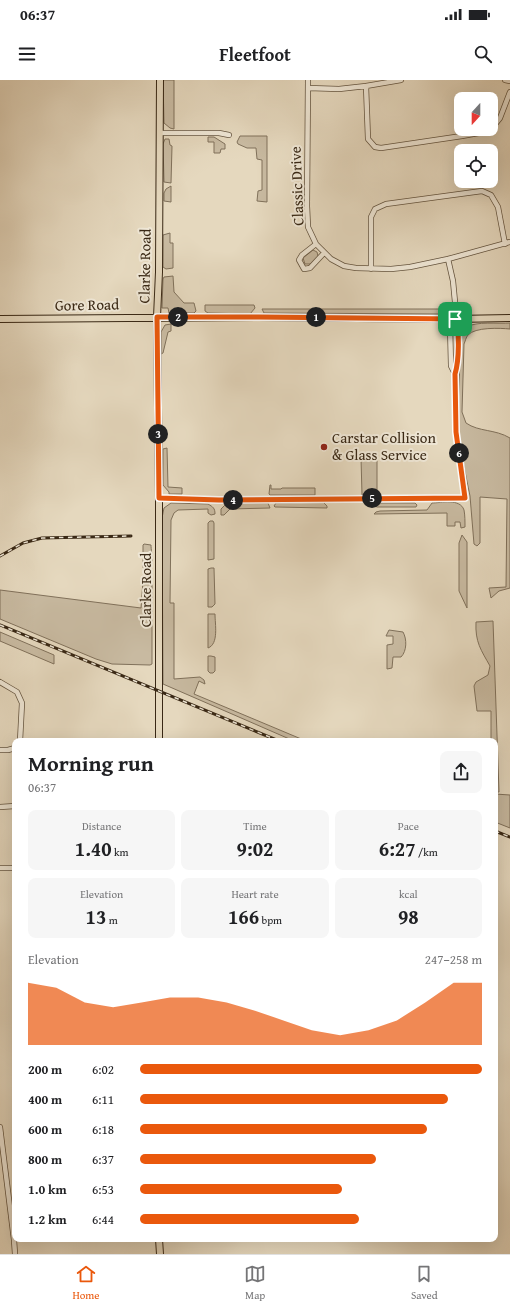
<!DOCTYPE html>
<html lang="en">
<head>
<meta charset="utf-8">
<style>
  :root { --surface:#fff; --page:#f6f6f6; --text:#202124; --muted:#757577; --line:#e0e0e0; --accent:#ea580c }
  body { margin:0; font-family:"Gentium Book Plus",serif; background:var(--page); color:var(--text); height:100vh; display:flex; flex-direction:column; font-size:15px; white-space:nowrap }
  * { box-sizing:border-box; margin:0 }
  p { font-size:13px; color:var(--muted) }
  .icon { flex:none; width:22px; height:22px; fill:none; stroke:currentColor; stroke-width:2; stroke-linecap:round; stroke-linejoin:round }
  .map { position:relative; flex:1; overflow:hidden }
  .side { position:absolute; left:12px; top:658px; width:486px; height:504px; display:flex; flex-direction:column; background:var(--surface); border-radius:8px; box-shadow:0 4px 16px #0002 }
  .side>* { flex:none }
  .needle { width:26px; rotate:201deg }
  .tools { position:absolute; left:454px; top:12px; display:grid; gap:8px }
  .tools a { display:grid; place-items:center; width:44px; height:44px; border-radius:8px; background:var(--surface); box-shadow:0 4px 16px #0002; font-size:20px }
  .pin { position:absolute; display:grid; place-items:center; width:34px; height:34px; color:#fff; margin:-17px; border-radius:8px; box-shadow:0 2px 6px #0006 }
  .km { position:absolute; width:20px; height:20px; margin:-10px; border-radius:50%; background:#222; color:#fff; font-size:11px; line-height:20px; text-align:center }
  .round { display:grid; place-items:center; flex:none; width:42px; height:42px; border-radius:8px; background:var(--page) }
  .head { display:flex; align-items:center; justify-content:space-between; height:68px; padding:0 16px }
  h1 { font-size:22px; font-weight:700; line-height:30px }
  .stats { display:grid; grid-template-columns:repeat(3,1fr); gap:6px; height:68px; padding:4px 16px }
  .stats div { display:grid; align-content:center; border-radius:8px; background:var(--page); text-align:center }
  .stats b { font-size:20px; font-weight:700 }
  .stats small { font-size:11px; font-weight:400 }
  .stats p { font-size:11px }
  .chart { height:112px; padding:8px 16px }
  .chart p { display:flex; justify-content:space-between }
  .chart svg { width:100%; height:72px; margin-top:4px; fill:var(--accent); opacity:.7 }
  ul { padding:0 16px; list-style:none; font-size:13px }
  li { display:grid; grid-template-columns:64px 48px 1fr; align-items:center; height:30px }
  li i { height:10px; border-radius:5px; background:var(--accent) }
  .status { display:flex; justify-content:space-between; align-items:center; height:28px; padding:0 20px; background:var(--surface); direction:ltr }
  .status svg { height:11px; fill:currentColor }
  header { display:flex; justify-content:space-between; align-items:center; height:52px; padding:0 16px; background:var(--surface); font-size:18px; font-weight:700 }
  .dock { display:flex; justify-content:space-around; align-items:center; height:56px; border-top:1px solid var(--line); background:var(--surface); font-size:11px; color:var(--muted) }
  .dock a { display:grid; justify-items:center; gap:2px }
  .dock .active { color:var(--accent) }
  .map>svg:first-child { display:block }
  .green { fill:#c8baa1; stroke:#80715b }
  .lines { fill:none; stroke-linecap:round; stroke-linejoin:round }
  .minor-casing { stroke:#64543f; stroke-width:6 }
  .major-casing { stroke:#392815; stroke-width:8 }
  .minor { stroke:#eee6d5; stroke-width:4.5 }
  .major { stroke:#e5d8be; stroke-width:6 }
  .rail-casing { stroke:#392815; stroke-width:3 }
  .rail { stroke:#eee6d5; stroke-width:1.5; stroke-dasharray:4.5; stroke-linecap:butt }
  .route-casing { stroke:#fff; stroke-width:8 }
  .route { stroke:#ea580c; stroke-width:5 }
  .poi-dot { fill:#8f2418; stroke:#eee6d5; stroke-width:1.5 }
  .labels { text-anchor:middle; stroke-width:4; stroke-linejoin:round; paint-order:stroke }
  .street-label { font-size:15px; fill:#392815; stroke:#eee6d5 }
  .poi-label { font-size:15px; fill:#392815; stroke:#eee6d5; text-anchor:start }
</style>
</head>
<body>
<div class="status"><b>06:37</b><svg viewBox="0 0 49 12"><path d="M0 12V9h3v3zM5 12V6h3v6zM10 12V3h3v9zM15 12V0h3v12zM26 1h20v11H26zM47 4h2v5h-2z"/></svg></div>
<header><svg class="icon" aria-label="menu" viewBox="0 0 24 24"><path d="M4 6h16M4 12h16M4 18h16"/></svg>Fleetfoot<svg class="icon" aria-label="search" viewBox="0 0 24 24"><circle cx="10" cy="10" r="6"/><path d="M15 15l6 6"/></svg></header>
<div class="map">
<svg width="510" height="1174" viewBox="0 0 510 1174">
  <rect width="100%" height="100%" fill="#e5d8be"/>
  <filter id="stains"><feTurbulence type="fractalNoise" baseFrequency=".005" numOctaves="4"/><feColorMatrix values="0 0 0 0 .2 0 0 0 0 .09 0 0 0 0 .02 0 0 0 .5 -.17"/></filter>
  <radialGradient id="worn" r=".72"><stop offset=".6" stop-color="#630" stop-opacity="0"/><stop offset="1" stop-color="#630" stop-opacity=".3"/></radialGradient>
  <!-- green -->
  <path class="green" d="M163,0h11v49l-4,-1 -6,-5z
    M240,56h27v66l-10,-1 1,-10 4,-1v-30l-5,-1 -1,-11h-9l-9,-4 -1,-2z
    M208,57h6l11,7v5h-4l-1,4h-6v-11h-6z
    M165,59h4l1,6 2,1 -1,37 -7,-1 -1,-38z
    M171,106v16l-7,-1v-8l2,-4z
    M170,153v10h3v25l-7,1 -3,-2v-32z
    M313,170l4,2 1,4 -7,8h-6l-2,-6z
    M173,196l1,16 10,11h10l2,8 -2,2h-25l-1,-5h-6l1,-29 1,-2z
    M205,225h49l1,3 -5,6 -42,-1 -3,-2z
    M262,229h186l-1,3 -3,2 -180,-1z
    M510,243v6c-10,-1 -35,-2 -42,6 -2,2 -3,7 -4,9l-2,68 4,11c13,9 29,6 44,15v150l-11,3 -8,7 -2,-10 17,-1 1,-88 -27,-2v46l-3,3 -3,-2 -4,-48 -8,-39 -3,-23 -1,-26 3,-70c1,-4 2,-9 6,-11 9,-6 32,-3 43,-4z
    M171,244v7l-3,1 -5,21 -2,1v-22l4,-7z
    M167,368l1,39 14,1v6h-13v-2l-6,-7v-36z
    M363,374h4l1,7 6,-1v-6h3v38l-1,3h-14l-1,-37z
    M270,405h1v4h10l1,-1h33v7h-45l-1,-1z
    M323,422l4,4v2l-52,-1 -1,-1 2,-3z
    M171,423l37,1c5,3 7,4 7,10l-4,1 -3,-2v-4l-30,1 -4,3 -3,7 -1,83h4v76l26,-2 4,3 1,4 -6,-3 -5,13 112,47h-12l-131,-57 -1,-166 2,-10z
    M227,423h41l2,5 -40,1 -6,6h-3v-6z
    M377,423h38l2,2 -1,2h-39l-2,-1z
    M432,423c9,0 28,-5 32,7 1,5 1,12 1,17l-4,1 -1,-6h-5v4h-8v-13l-73,1 2,-2 4,-1 47,-1z
    M210,441h3l1,2v36l-6,1v-37z
    M462,455l5,7v66l-8,-17v-48z
    M144,464l7,1c0,8 5,25 -7,25l-1,-3v-22z
    M211,488h3l1,36 -3,3h-4v-38z
    M146,500l6,3v81l-2,1 -38,-1 -16,-5 -96,-40v-29l141,18 2,-27z
    M208,534h7c0,10 4,30 -7,34z
    M493,541l6,171h-4v-51h-4v-30h-14l-3,-25 2,-4 12,-7 2,-9c-9,-16 -15,-24 -14,-44z
    M389,550l14,2c4,7 4,19 -2,25h-8l-1,11 -5,1v-24l6,-1v-8h-7z
    M0,552l54,23v9l-54,-23z
    M208,576h3l4,1v14l-2,2h-3l-2,-2z
    M495,714l15,1v33l-15,-6z"/>
  <g class="lines">
    <!-- minor casing -->
    <g class="minor-casing">
      <path id="minor" d="M308,0l-1,126 1,21 8,17 15,15 13,7 12,2 35,1 19,-2 38,-8 62,-17
        M505,0l5,1
        M366,6l2,53 7,8 6,1 81,-12 22,-4 7,-3
        M308,8l31,1 27,-3 35,-6
        M491,49l9,-11 10,-26
        M160,53h59l10,2
        M316,164l-14,11 -3,5 5,9 6,-1 14,-15
        M371,189v-52l4,-8 11,-5 96,-13 9,4 7,12 7,37
        M455,294l-4,-8 -1,-41 5,-6
        M159,418l57,2 249,-2 -9,-66 -1,-58 2,-6 1,-42 -3,-7v-17l-2,-21 -5,-22
        M0,602l17,10 5,11 -2,38
        M0,670h8l7,-2
        M0,727l15,-1
        M0,788h15
        M0,1047l14,113 1,14"/>
    </g>
    <!-- major casing -->
    <g class="major-casing">
      <path id="major" d="M0,239l259,-2 196,2 55,-1
        M159,661v-243l-2,-181 2,-45 1,-192
        M159,1159l1,15"/>
    </g>
    <!-- minor -->
    <use href="#minor" class="minor"/>
    <!-- major -->
    <use href="#major" class="major"/>
    <!-- rail casing -->
    <g class="rail-casing">
      <path id="rail" d="M0,476l23,-13 19,-5 89,-2
        M0,545l279,116
        M495,751l15,6"/>
    </g>
    <!-- rail -->
    <use href="#rail" class="rail"/>
  </g>
  <g class="lines">
    <!-- route casing -->
    <g class="route-casing">
      <path id="route" d="M157,237h102l196,2c5,12 4,42 0,55l1,58 9,66 -246,2 -60,-2z"/>
    </g>
    <!-- route -->
    <use href="#route" class="route"/>
  </g>
  <!-- markers -->
  <circle class="poi-dot" cx="324" cy="367" r="4"/>
  <g class="labels">
    <!-- street labels -->
    <g class="street-label">
      <text transform="translate(297 106) rotate(-92)" y="5">Classic Drive</text>
      <text transform="translate(145 186) rotate(-89)" y="5">Clarke Road</text>
      <text transform="translate(87 225) rotate(-1)" y="5">Gore Road</text>
      <text transform="translate(146 510) rotate(-90)" y="5">Clarke Road</text>
    </g>
    <!-- poi labels -->
    <g class="poi-label">
      <text x="332" y="363">Carstar Collision<tspan x="332" dy="17">&amp; Glass Service</tspan></text>
    </g>
  </g>
  <rect width="100%" height="100%" filter="url(#stains)"/>
  <rect width="100%" height="100%" fill="url(#worn)"/>
</svg>
<div class="tools">
<a><svg class="needle" viewBox="-14 -14 28 28"><path d="M0-13l5 13h-10z" fill="#e53935"/><path d="M0 13l5-13h-10z" fill="#757577"/></svg></a>
<a><svg class="icon" aria-label="locate" viewBox="0 0 24 24"><circle cx="12" cy="12" r="6"/><path d="M12 2v4M12 18v4M2 12h4M18 12h4"/></svg></a>
</div>
<div class="pin" style="left:455px;top:239px;background:#1e9e55"><svg class="icon" aria-label="arrive" viewBox="0 0 24 24"><path d="M6 21V4h12l-3 4 3 4H6"/></svg></div>
<b class="km" style="left:316px;top:237px">1</b>
<b class="km" style="left:178px;top:237px">2</b>
<b class="km" style="left:158px;top:354px">3</b>
<b class="km" style="left:233px;top:420px">4</b>
<b class="km" style="left:372px;top:418px">5</b>
<b class="km" style="left:459px;top:373px">6</b>
<section class="side">
<div class="head"><div><h1>Morning run</h1><p>06:37</p></div><a class="round"><svg class="icon" aria-label="share" viewBox="0 0 24 24"><path d="M12 15V3M7 8l5-5 5 5M5 13v7h14v-7"/></svg></a></div>
<div class="stats">
<div><p>Distance</p><b>1.40<small> km</small></b></div>
<div><p>Time</p><b>9:02</b></div>
<div><p>Pace</p><b>6:27<small> /km</small></b></div>
</div>
<div class="stats">
<div><p>Elevation</p><b>13<small> m</small></b></div>
<div><p>Heart rate</p><b>166<small> bpm</small></b></div>
<div><p>kcal</p><b>98</b></div>
</div>
<div class="chart"><p><span>Elevation</span>247–258 m</p>
<svg viewBox="0 0 160 44" preserveAspectRatio="none"><path d="M0 44V6L10 9L20 18L30 21L40 18L50 15L60 15L70 18L80 23L90 29L100 35L110 38L120 35L130 29L140 18L150 6L160 6V44z"/></svg>
</div>
<ul>
<li><b>200 m</b>6:02<i style="width:100%"></i></li>
<li><b>400 m</b>6:11<i style="width:90%"></i></li>
<li><b>600 m</b>6:18<i style="width:84%"></i></li>
<li><b>800 m</b>6:37<i style="width:69%"></i></li>
<li><b>1.0 km</b>6:53<i style="width:59%"></i></li>
<li><b>1.2 km</b>6:44<i style="width:64%"></i></li>
</ul>
</section>
</div>
<nav class="dock">
<a class="active"><svg class="icon" aria-label="home" viewBox="0 0 24 24"><path d="M3 11l9-7 9 7M6 9v11h12V9"/></svg>Home</a>
<a><svg class="icon" aria-label="map" viewBox="0 0 24 24"><path d="M3 6l6-2 6 2 6-2v14l-6 2-6-2-6 2zM9 4v14M15 6v14"/></svg>Map</a>
<a><svg class="icon" aria-label="saved" viewBox="0 0 24 24"><path d="M7 4h10v16l-5-4-5 4z"/></svg>Saved</a>
</nav>
</body>
</html>
